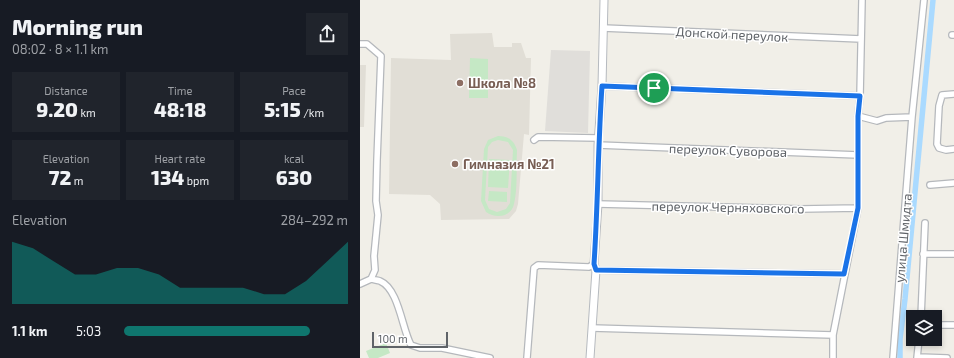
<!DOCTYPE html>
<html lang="en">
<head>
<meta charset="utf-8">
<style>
  :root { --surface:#171b24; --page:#20242c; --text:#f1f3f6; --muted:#9ea1a6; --accent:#0f766e }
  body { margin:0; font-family:"Exo 2",sans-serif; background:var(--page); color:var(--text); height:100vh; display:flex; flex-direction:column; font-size:15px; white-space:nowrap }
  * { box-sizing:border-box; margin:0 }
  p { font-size:13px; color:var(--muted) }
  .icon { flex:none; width:22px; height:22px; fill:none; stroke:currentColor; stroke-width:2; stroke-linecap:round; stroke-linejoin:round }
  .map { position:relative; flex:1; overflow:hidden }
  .panel { display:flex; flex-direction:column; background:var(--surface); width:360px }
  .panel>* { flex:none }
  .fabs { position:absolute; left:546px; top:310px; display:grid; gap:8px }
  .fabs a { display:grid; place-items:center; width:36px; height:36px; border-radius:0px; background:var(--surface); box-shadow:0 2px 6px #0003; font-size:20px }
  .scale { position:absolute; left:12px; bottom:10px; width:76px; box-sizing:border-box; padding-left:4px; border:2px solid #5f6368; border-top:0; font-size:11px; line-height:14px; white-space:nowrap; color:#5f6368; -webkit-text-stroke:3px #fff; paint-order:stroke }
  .pin { position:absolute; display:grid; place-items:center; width:34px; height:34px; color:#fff; margin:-17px; border:2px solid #fff; border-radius:50%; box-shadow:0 1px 4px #0007 }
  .round { display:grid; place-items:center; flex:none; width:42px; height:42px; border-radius:0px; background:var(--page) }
  .head { display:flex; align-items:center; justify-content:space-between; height:68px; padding:0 12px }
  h1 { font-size:22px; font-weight:800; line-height:30px }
  .stats { display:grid; grid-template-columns:repeat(3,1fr); gap:6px; height:68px; padding:4px 12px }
  .stats div { display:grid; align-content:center; border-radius:0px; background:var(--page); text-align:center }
  .stats b { font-size:20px; font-weight:800 }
  .stats small { font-size:11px; font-weight:400 }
  .stats p { font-size:11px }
  .chart { height:112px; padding:8px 12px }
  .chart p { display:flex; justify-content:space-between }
  .chart svg { width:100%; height:72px; margin-top:4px; fill:var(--accent); opacity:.7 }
  ul { padding:0 12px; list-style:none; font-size:13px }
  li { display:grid; grid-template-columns:64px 48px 1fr; align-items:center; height:30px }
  li i { height:10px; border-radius:5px; background:var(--accent) }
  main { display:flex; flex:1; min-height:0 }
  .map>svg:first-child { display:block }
  .industrial { fill:#e0deda }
  .education { fill:#e1ded6 }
  .green { fill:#c5e8c5; fill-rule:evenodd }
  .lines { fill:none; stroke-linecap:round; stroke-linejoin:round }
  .canal { stroke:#aadaff; stroke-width:5.5 }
  .street-casing { stroke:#b5b8bc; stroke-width:8 }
  .secondary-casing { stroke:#b6babf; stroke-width:9 }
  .street { stroke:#fff; stroke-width:5.5 }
  .secondary { stroke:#fff; stroke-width:7 }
  .route-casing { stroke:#fff; stroke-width:8 }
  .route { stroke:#1a73e8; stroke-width:5 }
  .education-dot { fill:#8d6e63; stroke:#fff; stroke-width:1.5 }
  .labels { text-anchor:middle; stroke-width:3; stroke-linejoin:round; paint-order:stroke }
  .street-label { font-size:13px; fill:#5f6368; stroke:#fff }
  .education-label { font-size:13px; font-weight:bold; fill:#785e54; stroke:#fff; text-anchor:start }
</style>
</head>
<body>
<main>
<section class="panel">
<div class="head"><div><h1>Morning run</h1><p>08:02 · 8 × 1.1 km</p></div><a class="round"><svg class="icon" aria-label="share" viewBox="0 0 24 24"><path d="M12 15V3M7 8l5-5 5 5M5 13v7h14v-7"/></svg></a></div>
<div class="stats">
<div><p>Distance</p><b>9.20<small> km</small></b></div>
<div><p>Time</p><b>48:18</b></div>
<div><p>Pace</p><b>5:15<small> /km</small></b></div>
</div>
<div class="stats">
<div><p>Elevation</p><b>72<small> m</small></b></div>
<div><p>Heart rate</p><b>134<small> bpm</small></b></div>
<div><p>kcal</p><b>630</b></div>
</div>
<div class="chart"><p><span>Elevation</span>284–292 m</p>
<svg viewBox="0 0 160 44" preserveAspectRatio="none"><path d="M0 44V6L10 10L20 18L30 26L40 26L50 22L60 22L70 26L80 34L90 34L100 34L110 34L120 38L130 38L140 30L150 18L160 6V44z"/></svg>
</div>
<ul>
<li><b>1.1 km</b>5:03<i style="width:83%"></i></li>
</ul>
</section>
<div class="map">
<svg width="594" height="358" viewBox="0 0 594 358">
  <rect width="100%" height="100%" fill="#f1efe8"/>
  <!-- industrial -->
  <path class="industrial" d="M191,50l39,1 -2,82 -43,-2z"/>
  <!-- education -->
  <path class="education" d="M132,33l2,14h18v-4h9l5,15h5l-2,77 -5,-1 -6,70 -2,7 -7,8 -68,1 -1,-16 -10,-9 -41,-1 2,-136 60,2 -1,-26z
    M0,65h6l-2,62h-4z"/>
  <!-- green -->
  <path class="green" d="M110,58l18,1v39h-19z
    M138,136c10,0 16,4 19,14 -1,17 1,37 -3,54 -3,13 -18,15 -28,8l-5,-11 3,-52 4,-9zM138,140l10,2 5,8 -3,53 -4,6 -9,3 -8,-3 -4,-9 3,-53 4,-5z
    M129,159l21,1 -2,28 -20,-1z
    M129,191l18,1v10l-19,-1z
    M26,343l4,10 -12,5h-9l-3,-7z"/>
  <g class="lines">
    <!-- canal -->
    <path class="canal" d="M540,358v-19l5,-40 28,-299"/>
    <!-- street casing -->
    <g class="street-casing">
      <path id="street" d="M243,28l258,11
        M592,35h2
        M0,44h7l14,12 -4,104 -1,41 2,14 -4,41 1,14 -4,9 -11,5
        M242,86l258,10
        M594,94l-12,1 -3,11 -2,38 2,4 7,2 8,-1
        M498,116l19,5 9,-3 26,-1 12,-117
        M174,140l4,-3 60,1
        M238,145l260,10
        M570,185l24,-2
        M238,204l203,5 57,-1
        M563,254h31
        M236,270l249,4
        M11,279c3,1 7,1 9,2 19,8 22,48 31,64l9,3h22l48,10
        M561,317l4,-94
        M575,325h19
        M232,328l241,7
        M558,357l29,1
        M167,358l7,-90 4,-3 51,2 5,-3
        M473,358v-23l25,-127v-92l2,-20 2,-96
        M533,358l19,-241
        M557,358l2,-19"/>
    </g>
    <!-- secondary casing -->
    <g class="secondary-casing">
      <path id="secondary" d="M230,358l6,-88 -2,-6 4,-60v-59l4,-59 2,-86"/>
    </g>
    <!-- street -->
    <use href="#street" class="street"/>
    <!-- secondary -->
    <use href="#secondary" class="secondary"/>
  </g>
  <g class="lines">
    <!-- route casing -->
    <g class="route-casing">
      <path id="route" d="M242,86l258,10 -2,20v92l-14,66 -248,-4 -2,-6c4,-60 4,-119 8,-178z"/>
    </g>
    <!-- route -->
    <use href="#route" class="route"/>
  </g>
  <!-- markers -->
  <g class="education-dot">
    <circle cx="100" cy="83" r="4"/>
    <circle cx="95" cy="164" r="4"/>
  </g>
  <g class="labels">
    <!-- street labels -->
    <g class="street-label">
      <text transform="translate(372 34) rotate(3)" y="5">Донской переулок</text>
      <text transform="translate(368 150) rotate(2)" y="5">переулок Суворова</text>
      <text transform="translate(368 207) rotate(1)" y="5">переулок Черняховского</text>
      <text transform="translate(543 238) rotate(-85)" y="5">улица Шмидта</text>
    </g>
    <!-- education labels -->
    <g class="education-label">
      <text x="108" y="88">Школа №8</text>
      <text x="103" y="169">Гимназия №21</text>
    </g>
  </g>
</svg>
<div class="fabs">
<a><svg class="icon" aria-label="layers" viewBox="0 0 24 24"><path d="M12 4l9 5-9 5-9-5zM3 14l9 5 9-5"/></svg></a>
</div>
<div class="scale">100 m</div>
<div class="pin" style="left:294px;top:88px;background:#1e9e55"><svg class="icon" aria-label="arrive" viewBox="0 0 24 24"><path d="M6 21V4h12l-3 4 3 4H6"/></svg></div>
</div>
</main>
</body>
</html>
